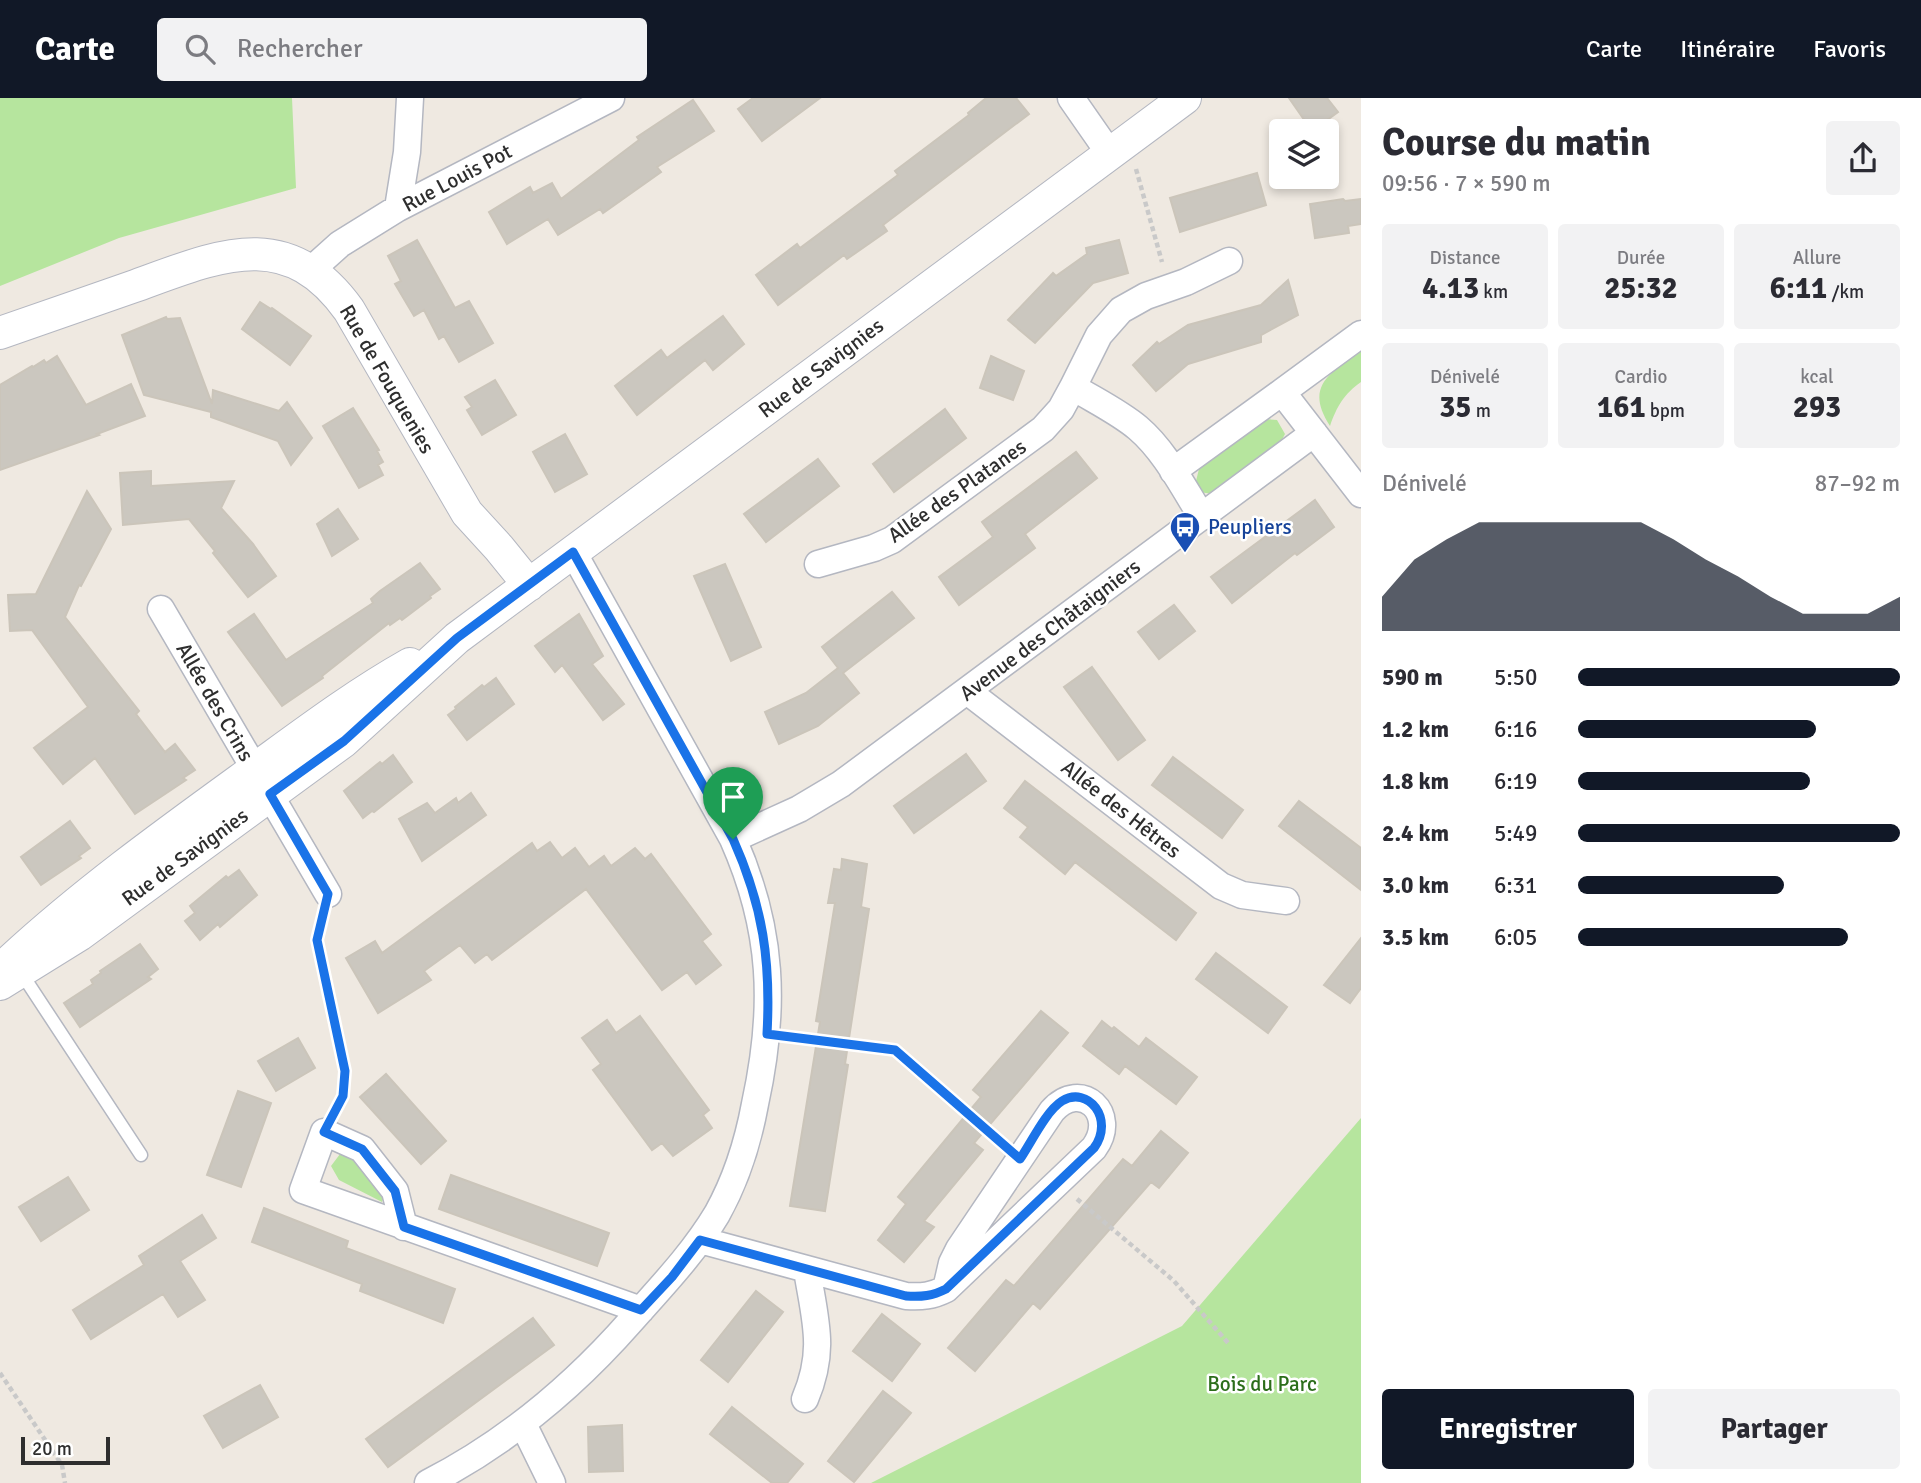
<!DOCTYPE html>
<html lang="fr">
<head>
<meta charset="utf-8">
<style>
  :root { --surface:#fff; --page:#f2f2f3; --text:#2b2b33; --muted:#7c7c81; --accent:#111827 }
  body { margin:0; font-family:Signika,sans-serif; background:var(--page); color:var(--text); height:100vh; display:flex; flex-direction:column; font-size:26px; white-space:nowrap }
  * { box-sizing:border-box; margin:0 }
  p { font-size:23px; color:var(--muted) }
  .icon { flex:none; width:38px; height:38px; fill:none; stroke:currentColor; stroke-width:2; stroke-linecap:round; stroke-linejoin:round }
  .map { position:relative; flex:1; overflow:hidden }
  .side { display:flex; flex-direction:column; background:var(--surface); width:560px }
  .side>* { flex:none }
  .fabs { position:absolute; left:1269px; top:21px; display:grid; gap:14px }
  .fabs a { display:grid; place-items:center; width:70px; height:70px; border-radius:7px; background:var(--surface); box-shadow:0 4px 10px #0003; font-size:35px }
  .scale { position:absolute; left:21px; bottom:18px; width:89px; box-sizing:border-box; padding-left:7px; border:4px solid #2e2e2e; border-top:0; font-size:19px; line-height:24px; white-space:nowrap; color:#2e2e2e; -webkit-text-stroke:5px #fff; paint-order:stroke }
  .pin { position:absolute; display:grid; place-items:center; width:60px; height:60px; color:#fff; margin:-72px -30px; border-radius:50% 50% 50% 0; rotate:-45deg; box-shadow:0 0 7px #0007 }
  .pin .icon { rotate:45deg }
  .round { display:grid; place-items:center; flex:none; width:74px; height:74px; border-radius:7px; background:var(--page) }
  .overview { display:flex; align-items:center; justify-content:space-between; height:119px; padding:0 21px }
  h1 { font-size:38px; font-weight:700; line-height:52px }
  .metrics { display:grid; grid-template-columns:repeat(3,1fr); gap:10px; height:119px; padding:7px 21px }
  .metrics div { display:grid; align-content:center; border-radius:7px; background:var(--page); text-align:center }
  .metrics b { font-size:30px; font-weight:700 }
  .metrics small { font-size:19px; font-weight:400 }
  .metrics p { font-size:19px }
  .chart { height:196px; padding:14px 21px }
  .chart p { display:flex; justify-content:space-between }
  .chart svg { width:100%; height:126px; margin-top:7px; fill:var(--accent); opacity:.7 }
  .button { display:flex; gap:14px; margin-top:auto; padding:14px 21px }
  .button a { flex:1; height:80px; border-radius:7px; background:var(--accent); color:#fff; font-size:28px; font-weight:700; line-height:80px; text-align:center }
  .button a+a { background:var(--page); color:var(--text) }
  ul { padding:0 21px; list-style:none; font-size:23px }
  li { display:grid; grid-template-columns:112px 84px 1fr; align-items:center; height:52px }
  li i { height:18px; border-radius:9px; background:var(--accent) }
  header { display:flex; align-items:center; gap:42px; box-sizing:border-box; height:98px; padding:0 35px; background:var(--accent); color:#fff }
  header strong { font-size:33px }
  nav { display:flex; gap:38px; margin-inline-start:auto; font-size:24px }
  .search { width:490px; height:63px; background:var(--page); display:flex; align-items:center; gap:18px; box-sizing:border-box; padding:0 24px; border-radius:7px; color:var(--muted); font-size:26px }
  main { display:flex; flex:1; min-height:0 }
  .map>svg:first-child { display:block }
  .green { fill:#b6e59e }
  .building { fill:#cbc7bf; stroke:#cbc5ba; stroke-width:2 }
  .lines { fill:none; stroke-linecap:round; stroke-linejoin:round }
  .service-casing { stroke:#b4b7c1; stroke-width:15 }
  .minor-casing { stroke:#b4b7c1; stroke-width:29 }
  .tertiary-casing { stroke:#b4b7c1; stroke-width:34 }
  .path { stroke:#c9c9c9; stroke-width:4.5; stroke-dasharray:5 3.5; stroke-linecap:butt }
  .service { stroke:#fff; stroke-width:12 }
  .minor { stroke:#fff; stroke-width:26 }
  .tertiary { stroke:#fff; stroke-width:32 }
  .route-casing { stroke:#fff; stroke-width:14 }
  .route { stroke:#1a73e8; stroke-width:9 }
  .labels { text-anchor:middle; stroke-width:5; stroke-linejoin:round; paint-order:stroke }
  .street-label { font-size:21px; fill:#2e2e2e; stroke:#fff }
  .transit-label { font-size:21px; fill:#164399; stroke:#fff; text-anchor:start }
  .park-label { font-size:21px; fill:#2c6e1b; stroke:#fff }
</style>
</head>
<body>
<header>
<strong>Carte</strong>
<div class="search"><svg class="icon" aria-label="search" viewBox="0 0 24 24"><circle cx="10" cy="10" r="6"/><path d="M15 15l6 6"/></svg>Rechercher</div>
<nav><a>Carte</a><a>Itinéraire</a><a>Favoris</a></nav>
</header>
<main>
<div class="map">
<svg width="1361" height="1385" viewBox="0 0 1361 1385">
  <rect width="100%" height="100%" fill="#efe9e1"/>
  <!-- green -->
  <path class="green" d="M0,0h292l4,90 -177,50 -119,48z
    M1361,253v31c-17,12 -24,24 -31,44 -26,-40 0,-53 31,-75z
    M1264,321l13,1 8,14 -8,15 -64,45 -14,-2 -4,-7 4,-16z
    M1361,1020v365h-490l311,-157z
    M340,1056l17,5 29,32 -4,11 -43,-22 -8,-14z"/>
  <!-- building -->
  <path class="building" d="M753,0h67l-58,43 -24,-32z
    M986,0h30l13,16 -146,111 4,6 -40,28 -3,-4 -66,50 -22,-30 41,-31 3,4 98,-73 -3,-4 74,-56 -1,-2z
    M1289,0h38l11,14 -26,19z
    M693,2l21,31 -57,36 4,5 -58,41 -3,-4 -42,26 -10,-16 -41,25 -18,-32 41,-25 3,6 19,-10 9,16 78,-59 -2,-3z
    M1257,75l9,32 -86,27 -10,-34z
    M1343,101l2,2 16,-2v25l-13,2 1,7 -34,5 -5,-34z
    M417,142l38,68 14,-7 24,42 -34,19 -15,-26 -5,3 -15,-29 -10,6 -19,-32 6,-3 -13,-25z
    M1119,142l9,33 -35,10 -58,60 -27,-23 45,-47 3,3 31,-22 -1,-6z
    M1288,182l10,35 -37,20v7l-73,22 -32,27 -23,-26 24,-23 2,2 29,-19 73,-20z
    M260,204l11,7 1,-1 39,28 -21,29 -48,-36z
    M723,218l21,28 -31,26 -8,-10 -68,55 -22,-29 46,-36 6,8z
    M166,219l1,2 13,-1 32,86 1,-14 66,21 8,-9 25,36 -21,27 -13,-24 -67,-24v-5l-67,-17 -22,-60z
    M57,258l29,49 45,-21 14,32 -48,18 2,1 -99,35v-85l32,-19 1,1 11,-7 2,3z
    M991,258l33,15 -11,29 -33,-12z
    M495,282l21,35 -34,20 -15,-25 5,-3 -7,-10z
    M353,310l26,42 -2,1 6,11 -5,3 5,10 -24,13 -36,-62z
    M945,311l21,29 -72,54 -21,-28z
    M565,336l22,40 -32,18 -22,-40z
    M1076,354l21,26 -72,56 10,14 -76,57 -20,-28 54,-40 -11,-15z
    M818,361l21,27 -73,56 -22,-28z
    M151,373v15l83,-5 -13,27 32,36 23,32 -28,21 -35,-44 2,-2 -26,-32 -66,6 -3,-52z
    M87,393l24,38 -30,57 -2,-1 -14,32 74,94 -3,3 29,38 10,-8 20,26 -12,8 3,2 -51,34 -40,-56 -32,26 -29,-36 54,-41 -56,-77 -22,1 -2,-36 28,-1z
    M1315,402l19,27 -37,28 -2,-2 -63,50 -21,-26z
    M338,411l20,30 -26,17 -15,-32z
    M420,465l20,26 -10,7 1,2 -29,22 -2,-2 -10,7 -1,-2 -67,53 1,2 -41,28 -54,-74 26,-18 32,46 87,-57 -2,-4 9,-8z
    M725,466l36,83 -30,14 -37,-85z
    M892,494l22,26 -71,55 16,20 -41,33 -39,18 -14,-32 41,-19 32,-25 -16,-21z
    M1174,507l21,26 -36,28 -21,-27z
    M579,516l24,42 -11,8 32,40 -21,16 -41,-55 -7,7 -20,-26z
    M1092,569l53,73 -27,20 -54,-73z
    M496,580l18,26 -47,36 -19,-25 8,-6 -1,-2 27,-22 2,2z
    M966,656l20,27 -72,52 -20,-27z
    M393,657l19,27 -38,30 -2,-1 -9,7 -19,-27 36,-29 2,2z
    M1173,659l70,53 -21,28 -70,-53z
    M1025,683l171,132 -20,27 -101,-78 -10,12 -45,-37 8,-10 -24,-19z
    M471,695l15,22 -64,46 -23,-42 28,-16 8,10 21,-15 2,5z
    M1299,703l62,47v42l-82,-64z
    M70,723l20,27 -11,8 2,2 -40,27 -20,-28z
    M550,744l12,16 13,-10 14,19 15,-11 7,10 24,-18 10,11 6,-5 60,80 -9,7 19,24 -25,19 -9,-12 -25,18 -76,-101 -94,71 -5,-6 -12,9 -15,-18 -36,26 7,9 -53,33 -32,-55 29,-17 7,12 150,-110 5,8z
    M842,761l25,5 -6,43 8,2 -24,155 3,1 -23,146 -35,-5 30,-184 -4,-1 19,-118h-7l6,-34 7,1z
    M239,772l18,25 -37,32 -2,-3 -18,16 -15,-19 10,-8 -5,-7 36,-30 2,2z
    M1361,840v50l-11,15 -26,-18z
    M140,846l18,25 -10,8 3,2 -71,48 -16,-24 29,-19 -2,-4 10,-7 -1,-2z
    M1216,855l71,54 -19,26 -72,-54z
    M1041,913l27,22 -94,110 9,7 -59,71 10,6 -30,35 -26,-22 28,-36 -8,-7 83,-100 -8,-7z
    M640,918l69,94 -6,5 9,13 -39,28 -11,-13 -10,7 -59,-80 8,-6 -19,-26 25,-18 9,13z
    M1102,923l10,8 2,-2 25,20 7,-9 51,39 -21,27 -51,-38 -6,8 -36,-28z
    M298,940l17,30 -39,23 -18,-30z
    M386,976l60,67 -25,23 -61,-67z
    M238,993l33,12 -30,84 -34,-12z
    M1161,1033l27,22 -29,35 -8,-6 -111,127 -7,-6 -58,68 -27,-23 58,-68 8,6 109,-127 9,7z
    M451,1077l158,58 -12,33 -158,-57z
    M68,1079l21,33 -48,31 -22,-34z
    M264,1110l84,33 -2,7 109,41 -12,34 -83,-32 2,-7 -110,-42z
    M202,1117l14,23 -36,23 25,39 -27,17 -15,-23 -72,45 -18,-29 71,-45 -5,-9z
    M756,1193l27,21 -55,70 -27,-22z
    M882,1216l38,30 -28,37 -39,-30z
    M533,1220l21,27 -166,122 -22,-28z
    M260,1287l18,32 -55,31 -19,-32z
    M883,1293l28,22 -57,69 -26,-21z
    M732,1309l71,57 -16,19h-15l-62,-49z
    M622,1327l1,46 -34,1 -1,-45z"/>
  <g class="lines">
    <!-- service casing -->
    <g class="service-casing">
      <path id="service" d="M20,873l121,184"/>
    </g>
    <!-- minor casing -->
    <g class="minor-casing">
      <path id="minor" d="M1071,0l39,56
        M398,110l9,-56 3,-54
        M311,172l29,-26 58,-36 213,-110
        M1361,236l-79,58 79,102
        M1073,289l26,-52 22,-25 25,-14 40,-14 43,-21
        M1173,373l109,-79
        M818,466l56,-16 18,-8 151,-111 18,-20 12,-22c21,13 46,25 65,41 27,23 45,59 64,89
        M161,511l167,285
        M967,593l254,195 21,9 44,6
        M733,741l66,-30 42,-25 473,-351
        M404,1129l-9,-36 -33,-42 -38,-17 -21,58 338,120
        M700,1142l206,56c16,1 26,0 40,-7l148,-141c25,-34 -13,-70 -42,-37l-93,138 -7,14 -6,26
        M805,1301c21,-49 10,-79 2,-129
        M523,1326l29,59
        M428,1385c78,-40 145,-96 203,-162 30,-34 62,-67 86,-107 19,-34 31,-72 38,-110 21,-96 18,-175 -22,-265l-160,-287"/>
    </g>
    <!-- tertiary casing -->
    <g class="tertiary-casing">
      <path id="tertiary" d="M0,235c44,-15 88,-31 132,-46 84,-30 154,-65 217,23l118,203 32,35 30,37
        M11,862c76,-70 160,-130 244,-191 51,-37 100,-74 155,-105
        M0,886l79,-49 265,-194 113,-103 728,-540"/>
    </g>
    <!-- path -->
    <path class="path" d="M1136,71l26,93
      M322,821l-5,21 28,131 -2,25 -6,12
      M792,939l103,13 105,92
      M1077,1101l97,82 55,63
      M0,1275l62,92 3,18"/>
    <!-- service -->
    <use href="#service" class="service"/>
    <!-- minor -->
    <use href="#minor" class="minor"/>
    <!-- tertiary -->
    <use href="#tertiary" class="tertiary"/>
  </g>
  <g class="lines">
    <!-- route casing -->
    <g class="route-casing">
      <path id="route" d="M573,454l160,287c30,67 38,122 34,195l128,16 125,109c11,-16 26,-48 42,-58 26,-16 53,18 32,47l-148,141c-14,7 -24,8 -40,7l-206,-56 -28,37 -31,33 -237,-83 -9,-36 -33,-42 -38,-17 19,-36 2,-25 -28,-131 11,-46 -58,-100 74,-53 113,-103z"/>
    </g>
    <!-- route -->
    <use href="#route" class="route"/>
  </g>
  <!-- icons -->
  <defs>
    <g id="bus-pin" transform="scale(1.575)"><path d="M0 17L-7.5 6A9.5 9.5 0 1 1 7.5 6Z" fill="#1a4fb4" stroke="#fff"/><path d="M-5-6H5V4H4V6H2V4H-2V6H-4V4H-5ZM-3.5-4V0h7V-4ZM-3.5 1.2v1.5H-2V1.2ZM2 1.2v1.5H3.5V1.2Z" fill="#fff"/></g>
  </defs>
  <g fill-rule="evenodd">
    <use href="#bus-pin" x="1185" y="429"/>
  </g>
  <g class="labels">
    <!-- street labels -->
    <g class="street-label">
      <text transform="translate(457 80) rotate(-28)" y="7">Rue Louis Pot</text>
      <text transform="translate(821 270) rotate(-37)" y="7">Rue de Savignies</text>
      <text transform="translate(387 281) rotate(60)" y="7">Rue de Fouquenies</text>
      <text transform="translate(957 393) rotate(-35)" y="7">Allée des Platanes</text>
      <text transform="translate(1050 532) rotate(-37)" y="7">Avenue des Châtaigniers</text>
      <text transform="translate(215 604) rotate(60)" y="7">Allée des Crins</text>
      <text transform="translate(1121 711) rotate(38)" y="7">Allée des Hêtres</text>
      <text transform="translate(185 759) rotate(-36)" y="7">Rue de Savignies</text>
    </g>
    <!-- transit labels -->
    <g class="transit-label">
      <text x="1208" y="436">Peupliers</text>
    </g>
    <!-- park labels -->
    <g class="park-label">
      <text x="1262" y="1293">Bois du Parc</text>
    </g>
  </g>
</svg>
<div class="fabs">
<a><svg class="icon" aria-label="layers" viewBox="0 0 24 24"><path d="M12 4l9 5-9 5-9-5zM3 14l9 5 9-5"/></svg></a>
</div>
<div class="scale">20 m</div>
<div class="pin" style="left:733px;top:741px;background:#1e9e55"><svg class="icon" aria-label="arrive" viewBox="0 0 24 24"><path d="M6 21V4h12l-3 4 3 4H6"/></svg></div>
</div>
<section class="side">
<div class="overview"><div><h1>Course du matin</h1><p>09:56 · 7 × 590 m</p></div><a class="round"><svg class="icon" aria-label="share" viewBox="0 0 24 24"><path d="M12 15V3M7 8l5-5 5 5M5 13v7h14v-7"/></svg></a></div>
<div class="metrics">
<div><p>Distance</p><b>4.13<small> km</small></b></div>
<div><p>Durée</p><b>25:32</b></div>
<div><p>Allure</p><b>6:11<small> /km</small></b></div>
</div>
<div class="metrics">
<div><p>Dénivelé</p><b>35<small> m</small></b></div>
<div><p>Cardio</p><b>161<small> bpm</small></b></div>
<div><p>kcal</p><b>293</b></div>
</div>
<div class="chart"><p><span>Dénivelé</span>87–92 m</p>
<svg viewBox="0 0 160 44" preserveAspectRatio="none"><path d="M0 44V32L10 19L20 12L30 6L40 6L50 6L60 6L70 6L80 6L90 12L100 19L110 25L120 32L130 38L140 38L150 38L160 32V44z"/></svg>
</div>
<ul>
<li><b>590 m</b>5:50<i style="width:100%"></i></li>
<li><b>1.2 km</b>6:16<i style="width:74%"></i></li>
<li><b>1.8 km</b>6:19<i style="width:72%"></i></li>
<li><b>2.4 km</b>5:49<i style="width:100%"></i></li>
<li><b>3.0 km</b>6:31<i style="width:64%"></i></li>
<li><b>3.5 km</b>6:05<i style="width:84%"></i></li>
</ul>
<div class="button"><a>Enregistrer</a><a>Partager</a></div>
</section>
</main>
</body>
</html>
